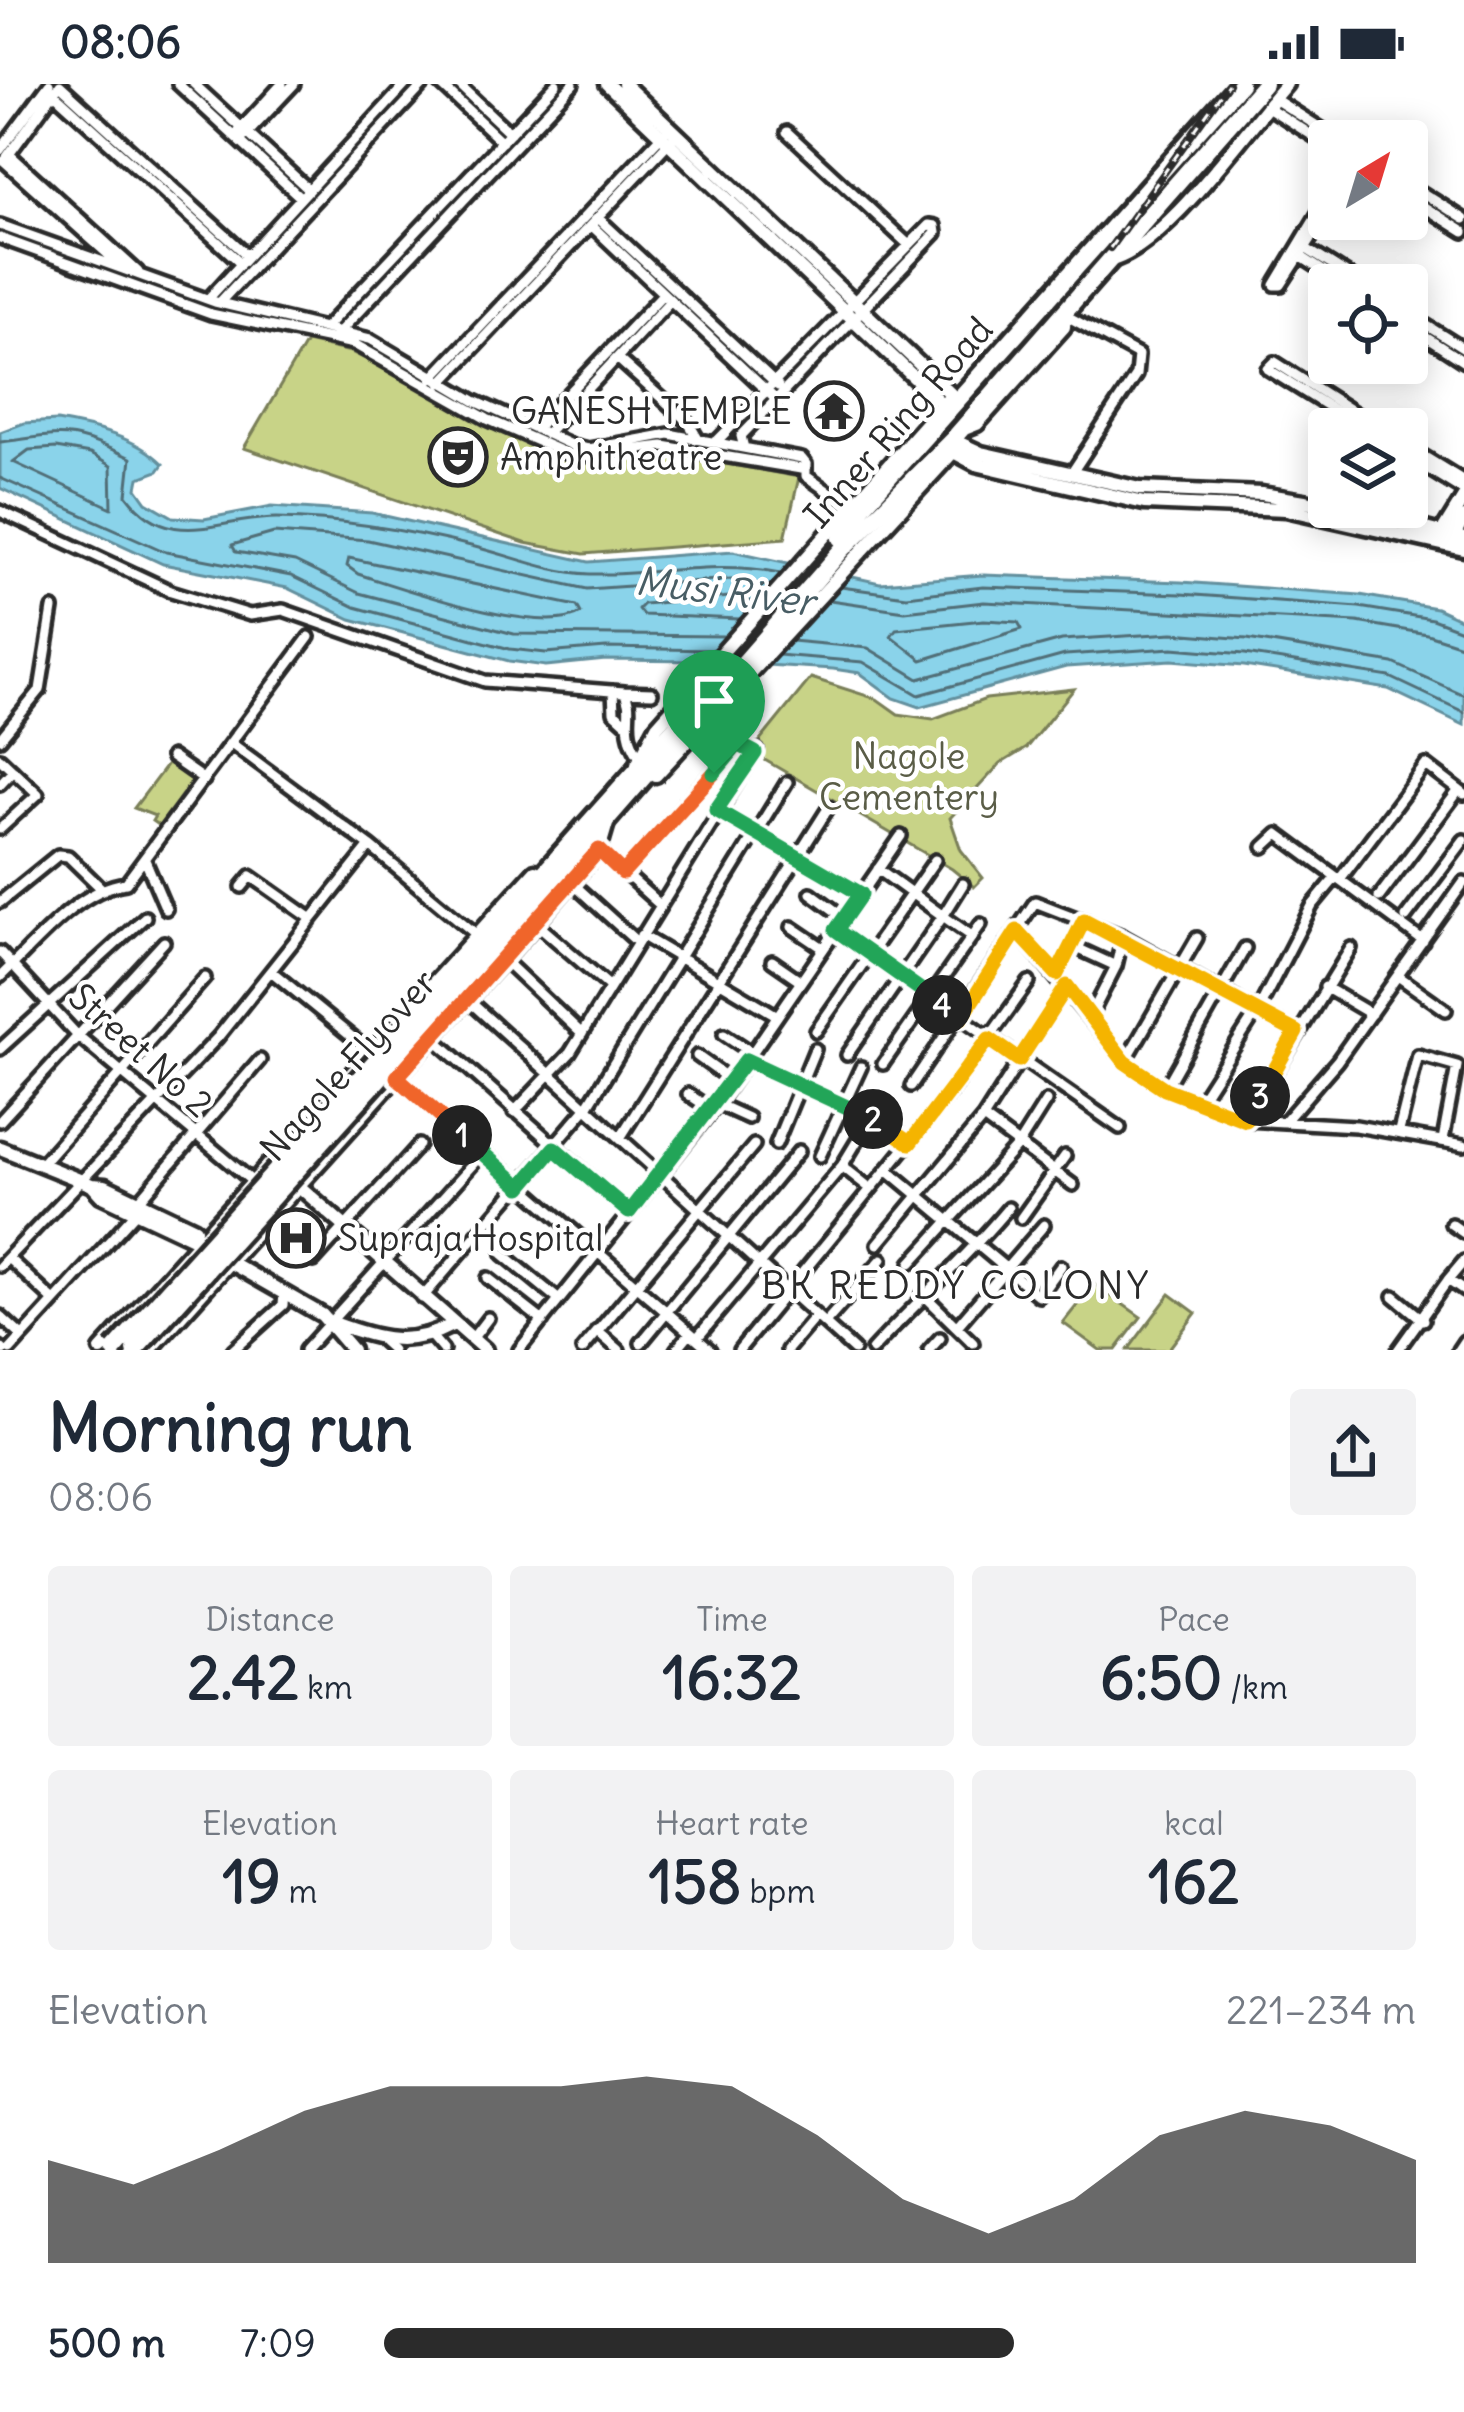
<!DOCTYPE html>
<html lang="en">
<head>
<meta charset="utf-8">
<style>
  :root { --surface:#fff; --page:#f2f2f3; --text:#1f2937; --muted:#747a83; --accent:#2b2b2b }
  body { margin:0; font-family:Delius,sans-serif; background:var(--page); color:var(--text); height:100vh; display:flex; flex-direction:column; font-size:45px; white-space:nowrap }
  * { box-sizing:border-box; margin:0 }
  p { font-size:39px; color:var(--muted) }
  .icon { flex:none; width:66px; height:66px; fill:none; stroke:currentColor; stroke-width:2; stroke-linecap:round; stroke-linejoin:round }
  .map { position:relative; height:1266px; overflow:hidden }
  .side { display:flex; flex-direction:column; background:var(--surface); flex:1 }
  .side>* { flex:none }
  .needle { width:78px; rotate:38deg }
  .fabs { position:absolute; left:1308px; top:36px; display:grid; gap:24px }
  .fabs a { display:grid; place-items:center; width:120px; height:120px; border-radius:12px; background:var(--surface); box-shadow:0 6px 30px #0003; font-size:60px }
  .pin { position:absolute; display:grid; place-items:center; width:102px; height:102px; color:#fff; margin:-123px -51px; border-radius:50% 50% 50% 0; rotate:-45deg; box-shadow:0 0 12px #0007 }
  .pin .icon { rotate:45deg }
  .km { position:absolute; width:60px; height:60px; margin:-30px; border-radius:50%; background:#222; color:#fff; font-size:33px; line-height:60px; text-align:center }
  .round { display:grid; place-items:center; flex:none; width:126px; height:126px; border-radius:12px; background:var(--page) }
  .headline { display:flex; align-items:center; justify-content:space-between; height:204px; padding:0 48px }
  h1 { font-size:66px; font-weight:700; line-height:90px }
  .figures { display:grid; grid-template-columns:repeat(3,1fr); gap:18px; height:204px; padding:12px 48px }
  .figures div { display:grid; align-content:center; border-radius:12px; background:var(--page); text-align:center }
  .figures b { font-size:60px; font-weight:700 }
  .figures small { font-size:33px; font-weight:400 }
  .figures p { font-size:33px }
  .chart { height:336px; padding:24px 48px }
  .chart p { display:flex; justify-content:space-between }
  .chart svg { width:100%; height:216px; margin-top:12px; fill:var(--accent); opacity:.7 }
  ul { padding:0 48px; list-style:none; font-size:39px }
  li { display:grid; grid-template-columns:192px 144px 1fr; align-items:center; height:90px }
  li i { height:30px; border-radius:15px; background:var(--accent) }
  .status { display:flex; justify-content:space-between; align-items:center; height:84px; padding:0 60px; background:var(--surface); direction:ltr }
  .status svg { height:33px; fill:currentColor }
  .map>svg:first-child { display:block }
  .green { fill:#c8d387; stroke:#7a7f59; stroke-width:3 }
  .water { fill:#8ad3ea; stroke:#64909e; stroke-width:3 }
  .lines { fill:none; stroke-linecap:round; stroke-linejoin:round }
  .shore { stroke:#516e77; stroke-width:3 }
  .street-casing { stroke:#2b2b2b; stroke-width:18 }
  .secondary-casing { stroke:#2b2b2b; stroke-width:21 }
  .highway-casing { stroke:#2b2b2b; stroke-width:26 }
  .street { stroke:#fff; stroke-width:9 }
  .secondary { stroke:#fff; stroke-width:12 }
  .highway { stroke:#fff; stroke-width:16 }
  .rail-casing { stroke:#2b2b2b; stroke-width:8 }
  .rail { stroke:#fff; stroke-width:3; stroke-dasharray:9; stroke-linecap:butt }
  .highway-bridge-casing { stroke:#2b2b2b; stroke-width:26; stroke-linecap:butt }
  .highway-bridge { stroke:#fff; stroke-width:16 }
  .split-1-casing { stroke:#fff; stroke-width:24 }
  .split-2-casing { stroke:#fff; stroke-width:24 }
  .split-3-casing { stroke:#fff; stroke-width:24 }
  .split-4-casing { stroke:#fff; stroke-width:24 }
  .split-5-casing { stroke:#fff; stroke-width:24 }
  .split-1 { stroke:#f0652b; stroke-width:15 }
  .split-2 { stroke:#22a559; stroke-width:15 }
  .split-3 { stroke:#f5b400; stroke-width:15 }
  .split-4 { stroke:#f5b400; stroke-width:15 }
  .split-5 { stroke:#22a559; stroke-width:15 }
  .labels { text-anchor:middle; stroke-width:9; stroke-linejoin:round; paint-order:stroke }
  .poi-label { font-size:36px; fill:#2b2b2b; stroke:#fff; text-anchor:start }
  .street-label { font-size:36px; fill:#2b2b2b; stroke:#fff }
  .park-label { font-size:36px; fill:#5a5d47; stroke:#fff }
  .water-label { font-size:39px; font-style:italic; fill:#485d64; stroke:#fff }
  .neighbourhood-label { font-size:39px; letter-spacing:3px; fill:#2b2b2b; stroke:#fff }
</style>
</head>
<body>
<div class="status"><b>08:06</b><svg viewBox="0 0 49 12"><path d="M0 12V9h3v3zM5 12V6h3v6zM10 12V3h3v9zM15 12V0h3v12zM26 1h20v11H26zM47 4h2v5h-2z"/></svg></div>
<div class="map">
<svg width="1464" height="1266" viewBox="0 0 1464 1266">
  <rect width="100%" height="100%" fill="#fff"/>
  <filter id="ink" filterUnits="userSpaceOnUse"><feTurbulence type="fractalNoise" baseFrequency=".00833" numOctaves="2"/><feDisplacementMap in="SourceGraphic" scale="24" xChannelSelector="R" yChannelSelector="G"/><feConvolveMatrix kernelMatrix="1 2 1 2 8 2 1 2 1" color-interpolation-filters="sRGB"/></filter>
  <g filter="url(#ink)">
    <!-- green -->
    <path class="green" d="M306,258l45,10 225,112 107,-8 116,21 -14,61 -201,16 -59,-11 -281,-95z
      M811,594l66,21 21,15 35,5 53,-20 88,-10 -48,59 -26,16 -50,54 11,32 22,28 -9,9 -22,-18 -201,-117z
      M168,679l24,18 -33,45 -7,-5 3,-5 -21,-8z
      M1094,1200l47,33 -25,33h-16l-37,-27z
      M1170,1210l26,19 -28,37h-40z"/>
    <!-- water -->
    <path class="water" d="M57,337c36,6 79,16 106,43l-5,7 -19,7 -2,10 10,14 26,15 31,2 68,-13 100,7 217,49 144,-11 147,32 103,-8 198,7 179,13 76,13 28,13v104l-76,-36 -144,-23 -72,-6 -106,7 -146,40 -26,-9 -34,-25 -27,-4 -132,-8 -95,-1 -60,6 -37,-5 -158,-42 -64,-31 -124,-24 -163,-76v-56l24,-9z"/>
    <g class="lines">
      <!-- shore -->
      <path class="shore" d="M0,358c67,-8 66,-14 131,16l-4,37c42,58 92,23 150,23 65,1 135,13 198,29 37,9 76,26 115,27 66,2 125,-15 191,-1
        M56,364l34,6 21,12 1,42 -99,-46 16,-12z
        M0,394l166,74 125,24 64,31 155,42 36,4 60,-5 107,2
        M349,474l228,48 4,7c-37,25 -179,-25 -223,-39l-11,-8z
        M841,503l65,9 77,-9 198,7 178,13 73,12 32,12
        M830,516l75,11 79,-9 373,20 70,12 37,12
        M740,535l-97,-4 -5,-6 5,-5 87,-7 25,5
        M984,536l34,2 4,7 -100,31 -31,-24 5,-7z
        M725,552l-211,-2 -155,-41 -64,-31 -59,-10 -4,-7 42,-12 94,7 219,49 144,-10 38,7
        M791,557l77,7 51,31 143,-39 111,-7 74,6 146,24 71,32
        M778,571l85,7 56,33 146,-40 108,-7 72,6 145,23 74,35"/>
      <!-- street casing -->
      <g class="street-casing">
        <path id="street" d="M178,0l121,112
          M194,0l113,104
          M440,0l62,58
          M458,0l52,49
          M60,1l187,170
          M54,9l186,169
          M1273,14l68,43
          M1266,22l63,40
          M239,47l43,-47
          M787,48l122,113
          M244,53l50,-53
          M0,66l49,-66
          M9,70l129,118
          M7,73l50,-69
          M4,77l116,104
          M1407,99l57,36
          M1329,111l-54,90h6l48,-74
          M1407,112l57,36
          M598,134l180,168
          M0,141l215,77 155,37 105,62 96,44 17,4 81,-15 133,25 4,5 -5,5 -138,-23 -89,11 -87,-38 -133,-75 -143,-30 -211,-76
          M591,141l181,171
          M1305,164l59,37
          M1300,172l45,29
          M208,215l198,-215
          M219,219l205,-219
          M1407,229l57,36
          M1065,231l73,40 -2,20 -65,99
          M1407,241l57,37
          M327,242l229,-242
          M342,245l231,-245
          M617,274l71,64 10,17
          M1268,285l7,-7 105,67
          M1268,285l96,60
          M432,294l232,-245
          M441,299l232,-245
          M535,345l127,-134
          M546,350l123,-132
          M716,358l213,-217 6,1 1,7 -195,203 3,12
          M1407,362l57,35
          M1407,372l57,35
          M806,380v12l47,33
          M0,427l171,80 79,24 33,-5 202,71 139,11
          M613,607l1,21 11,10
          M0,655l40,-49 13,-81
          M231,659l139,103 107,89
          M638,670c-19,-30 -2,-42 -14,-62l28,1
          M171,673l33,23
          M0,674l38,36 -38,35
          M0,700l13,-14
          M717,726l144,84
          M1264,763l14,-13 145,107
          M599,766l61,55
          M145,776l21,49
          M623,789l114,-128 18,8
          M1340,795l86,-114 38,29
          M571,798l66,60
          M963,800l-20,32 30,21
          M242,803l9,-11 61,43
          M811,809l34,25
          M1379,813l80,-107
          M0,818l58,-47 10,1 35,34
          M1406,833l58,-77
          M536,839l74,64
          M792,843l31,21
          M836,846l284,198
          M1017,847l108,131 40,27 81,31 110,6 108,19
          M641,851l135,80
          M1079,865l37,17
          M0,868l77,83 176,147
          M503,875l79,75
          M772,877l29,20
          M271,887l98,80
          M1057,890l27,-55
          M1398,892l48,34
          M0,893c34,-32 78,-88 126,-94l183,-246
          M1325,903l46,27
          M467,915l387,351
          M1090,933l26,-51 7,-30
          M816,947l119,-171
          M724,950l27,18
          M433,953l196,175
          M0,965l145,-132
          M847,971l96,-139 -65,-47
          M697,972l35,25
          M746,976l146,68 18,15
          M1125,978l72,-124
          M883,980l98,-140
          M397,993l313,273
          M911,1002l124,-184 88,34 173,96
          M1165,1005l80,-141
          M688,1010l24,16
          M1199,1018l59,-92 54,-104 24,-29
          M717,1020l31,14
          M514,1028l56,-59 187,-303
          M871,1034l-29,48 29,23
          M983,1034l90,67
          M1246,1036l105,-172
          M0,1037l164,-179
          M1285,1037l52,-60 127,-179
          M1399,1047l19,-76 39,11 -14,74
          M620,1054l209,-331
          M776,1060l39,-95
          M820,1072l41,-89
          M42,1079l163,-185
          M888,1086l151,126 22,-30
          M139,1117l121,-141
          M1021,1134l44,-62
          M1451,1140l13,9
          M878,1160l105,-126 84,-132
          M503,1170l56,46
          M8,1174l45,42
          M314,1177l105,-116
          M911,1179l108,-119 27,-43
          M0,1182l218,-229 152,-191
          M488,1194l55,43
          M1448,1196l16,-19
          M923,1210l50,49
          M1394,1212l29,24
          M422,1214l165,-191 200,-325
          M0,1232l22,20
          M825,1239l57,-64
          M958,1241l86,-100
          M597,1247l22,19
          M431,1252l12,14
          M697,1254l145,-172
          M472,1255l16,-21
          M382,1257l10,9
          M641,1259l158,-192
          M0,1263l3,3
          M10,1266l127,-139
          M233,1266l50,-45 1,-11
          M305,1266l177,-196
          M519,1266l198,-246 184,-268
          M582,1266l172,-205
          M676,1266l14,-17
          M739,1266l209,-255 81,-113
          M787,1266l29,-34
          M872,1266c45,-49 93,-90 136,-142
          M929,1266l11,-12
          M1398,1266l50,-70 16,11
          M1458,1266l6,-9"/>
      </g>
      <!-- secondary casing -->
      <g class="secondary-casing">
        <path id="secondary" d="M607,0l341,326
          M624,0l330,313
          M1107,177c55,-9 140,-133 179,-177
          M967,344l10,-4 87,-97 1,-18
          M953,356l28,13 159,36 122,5 67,11
          M944,363l32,17 168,39 142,6 178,40
          M1341,423l123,32
          M1440,452l24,-39
          M1450,459l14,-25
          M637,680l20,-38 294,-331
          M656,691l299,-325
          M0,1064l92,37 9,10 98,46
          M92,1101l13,1 90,43
          M300,1103l185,163
          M231,1179l91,52 30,35
          M334,1239c43,16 75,25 118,2
          M101,1266l434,-479
          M150,1266l386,-427 63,-73 8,-27"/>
      </g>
      <!-- highway casing -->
      <g class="highway-casing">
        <path id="highway" d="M841,454l16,-25 383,-429
          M404,945l321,-358
          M415,955l428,-490 109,-109 312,-356"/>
      </g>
      <!-- street -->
      <use href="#street" class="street"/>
      <!-- secondary -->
      <use href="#secondary" class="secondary"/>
      <!-- highway -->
      <use href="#highway" class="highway"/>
      <!-- rail casing -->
      <g class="rail-casing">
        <path id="rail" d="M1110,164l118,-164"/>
      </g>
      <!-- rail -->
      <use href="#rail" class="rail"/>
      <!-- highway-bridge casing -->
      <g class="highway-bridge-casing">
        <path id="highway-bridge" d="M114,1266l290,-321
          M135,1266l280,-311"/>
      </g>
      <!-- highway-bridge -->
      <use href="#highway-bridge" class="highway-bridge"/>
    </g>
  </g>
  <g class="lines" filter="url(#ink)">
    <!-- split-1 casing -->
    <g class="split-1-casing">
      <path id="split-1" d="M462,1051l-65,-58 202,-227 24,23 91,-100"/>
    </g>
    <!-- split-2 casing -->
    <g class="split-2-casing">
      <path id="split-2" d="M462,1051l59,52 33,-39 75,64 117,-152 127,59"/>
    </g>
    <!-- split-3 casing -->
    <g class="split-3-casing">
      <path id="split-3" d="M873,1035l37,24 79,-104 30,21 48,-74 58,76 40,27 81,31 14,-24"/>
    </g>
    <!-- split-4 casing -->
    <g class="split-4-casing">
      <path id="split-4" d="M942,921l19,13 56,-87 40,43 27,-54 212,112 -36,64"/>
    </g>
    <!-- split-5 casing -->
    <g class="split-5-casing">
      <path id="split-5" d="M714,689l24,-29 17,9 -39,57 145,84 -25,36 106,75"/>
    </g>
    <!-- split-1 -->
    <use href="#split-1" class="split-1"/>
    <!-- split-2 -->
    <use href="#split-2" class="split-2"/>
    <!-- split-3 -->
    <use href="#split-3" class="split-3"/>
    <!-- split-4 -->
    <use href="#split-4" class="split-4"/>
    <!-- split-5 -->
    <use href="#split-5" class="split-5"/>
  </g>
  <!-- icons -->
  <defs>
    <g id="temple-ring" transform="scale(3)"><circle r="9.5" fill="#fff" stroke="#2b2b2b" stroke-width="1.5"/><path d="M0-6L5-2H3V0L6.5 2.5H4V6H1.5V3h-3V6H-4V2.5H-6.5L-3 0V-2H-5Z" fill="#2b2b2b"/></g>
    <g id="theatre-ring" transform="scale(3)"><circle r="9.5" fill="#fff" stroke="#2b2b2b" stroke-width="1.5"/><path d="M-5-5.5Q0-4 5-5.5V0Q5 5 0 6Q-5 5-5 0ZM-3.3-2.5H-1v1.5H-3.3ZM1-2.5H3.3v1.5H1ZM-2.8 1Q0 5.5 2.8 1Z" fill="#2b2b2b"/></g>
    <g id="hospital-ring" transform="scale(3)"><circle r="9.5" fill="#fff" stroke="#2b2b2b" stroke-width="1.5"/><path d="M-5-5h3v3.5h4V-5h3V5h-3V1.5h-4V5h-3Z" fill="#2b2b2b"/></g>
  </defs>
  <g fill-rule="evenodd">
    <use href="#temple-ring" x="834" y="327"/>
    <use href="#theatre-ring" x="458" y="373"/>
    <use href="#hospital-ring" x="296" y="1154"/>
  </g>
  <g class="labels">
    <!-- poi labels -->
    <g class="poi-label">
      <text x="792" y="340" text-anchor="end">GANESH TEMPLE</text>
      <text x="500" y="386">Amphitheatre</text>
      <text x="338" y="1167">Supraja Hospital</text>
    </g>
    <!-- street labels -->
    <g class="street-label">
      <text transform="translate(898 338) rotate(-49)" y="13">Inner Ring Road</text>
      <text transform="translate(141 966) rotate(42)" y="13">Street No 2</text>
      <text transform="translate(348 981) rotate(-48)" y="13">Nagole Flyover</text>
    </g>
    <!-- park labels -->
    <g class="park-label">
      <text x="909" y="685">Nagole<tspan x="909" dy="41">Cementery</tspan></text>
    </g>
    <!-- water labels -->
    <g class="water-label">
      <text transform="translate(725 507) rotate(7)" y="14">Musi River</text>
    </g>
    <!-- neighbourhood labels -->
    <g class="neighbourhood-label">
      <text x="956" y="1215">BK REDDY COLONY</text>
    </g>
  </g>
</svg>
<div class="fabs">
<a><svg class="needle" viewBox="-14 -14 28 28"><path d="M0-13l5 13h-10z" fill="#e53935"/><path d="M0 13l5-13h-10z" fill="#747a83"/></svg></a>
<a><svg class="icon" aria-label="locate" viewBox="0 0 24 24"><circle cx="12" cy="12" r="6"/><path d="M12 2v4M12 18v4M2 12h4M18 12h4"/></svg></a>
<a><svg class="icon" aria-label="layers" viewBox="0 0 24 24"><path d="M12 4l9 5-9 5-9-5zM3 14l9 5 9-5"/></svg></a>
</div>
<div class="pin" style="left:714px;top:689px;background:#1e9e55"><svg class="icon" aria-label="arrive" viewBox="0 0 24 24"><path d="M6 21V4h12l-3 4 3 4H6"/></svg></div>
<b class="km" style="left:462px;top:1051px">1</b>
<b class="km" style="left:873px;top:1035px">2</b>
<b class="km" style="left:1260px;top:1012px">3</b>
<b class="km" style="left:942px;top:921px">4</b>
</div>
<section class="side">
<div class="headline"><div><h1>Morning run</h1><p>08:06</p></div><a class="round"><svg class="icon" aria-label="share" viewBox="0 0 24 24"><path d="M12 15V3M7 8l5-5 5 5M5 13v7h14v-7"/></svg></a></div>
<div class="figures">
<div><p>Distance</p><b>2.42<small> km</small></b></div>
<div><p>Time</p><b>16:32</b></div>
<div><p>Pace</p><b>6:50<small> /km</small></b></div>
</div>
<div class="figures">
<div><p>Elevation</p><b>19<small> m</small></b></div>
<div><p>Heart rate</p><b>158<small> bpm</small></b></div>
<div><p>kcal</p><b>162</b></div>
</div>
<div class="chart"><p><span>Elevation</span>221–234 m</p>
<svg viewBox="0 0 160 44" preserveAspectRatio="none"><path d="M0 44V23L10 28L20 21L30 13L40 8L50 8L60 8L70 6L80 8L90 18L100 31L110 38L120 31L130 18L140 13L150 16L160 23V44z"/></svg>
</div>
<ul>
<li><b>500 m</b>7:09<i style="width:61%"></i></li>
</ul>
</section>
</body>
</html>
